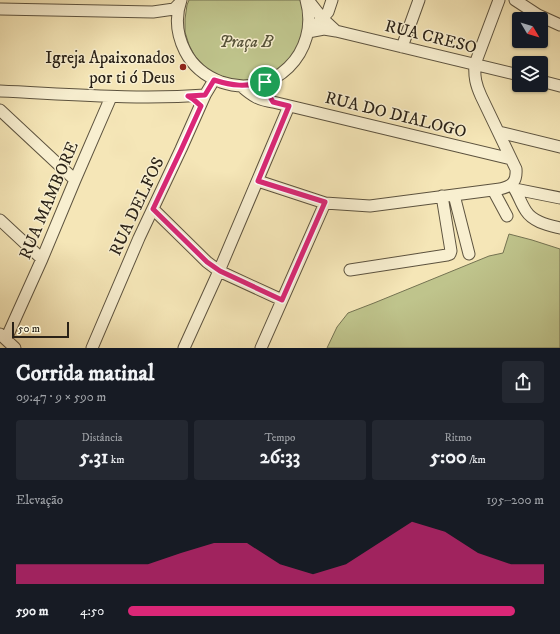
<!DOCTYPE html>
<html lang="pt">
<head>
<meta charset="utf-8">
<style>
  :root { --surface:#171b24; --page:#242831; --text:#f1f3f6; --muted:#9ea1a6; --accent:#db2777 }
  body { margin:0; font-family:"IM FELL DW Pica",serif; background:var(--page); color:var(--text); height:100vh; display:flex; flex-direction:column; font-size:15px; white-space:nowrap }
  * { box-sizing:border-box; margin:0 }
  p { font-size:13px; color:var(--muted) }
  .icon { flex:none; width:22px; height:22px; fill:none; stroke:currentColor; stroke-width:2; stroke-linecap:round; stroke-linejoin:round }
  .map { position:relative; height:348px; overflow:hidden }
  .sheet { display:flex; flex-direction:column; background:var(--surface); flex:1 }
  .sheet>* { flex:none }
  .needle { width:26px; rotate:128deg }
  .buttons { position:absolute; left:512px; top:12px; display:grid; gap:8px }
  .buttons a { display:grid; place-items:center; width:36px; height:36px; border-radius:4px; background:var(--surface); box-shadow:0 1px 3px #0004; font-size:20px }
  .scale { position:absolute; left:12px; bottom:10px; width:57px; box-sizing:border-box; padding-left:4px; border:2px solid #2a2217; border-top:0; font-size:11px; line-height:14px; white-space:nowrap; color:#2a2217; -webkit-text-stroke:3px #f8efd0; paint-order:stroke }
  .pin { position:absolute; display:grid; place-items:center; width:34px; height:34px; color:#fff; margin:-17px; border:2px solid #fff; border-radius:50%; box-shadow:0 1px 4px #0007 }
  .round { display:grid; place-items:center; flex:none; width:42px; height:42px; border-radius:4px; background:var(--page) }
  .overview { display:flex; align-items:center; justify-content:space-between; height:68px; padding:0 16px }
  h1 { font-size:22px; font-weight:700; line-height:30px }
  .figures { display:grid; grid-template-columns:repeat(3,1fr); gap:6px; height:68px; padding:4px 16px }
  .figures div { display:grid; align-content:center; border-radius:4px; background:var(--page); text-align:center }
  .figures b { font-size:20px; font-weight:700 }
  .figures small { font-size:11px; font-weight:400 }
  .figures p { font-size:11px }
  .chart { height:112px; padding:8px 16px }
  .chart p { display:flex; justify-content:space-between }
  .chart svg { width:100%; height:72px; margin-top:4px; fill:var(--accent); opacity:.7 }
  ul { padding:0 16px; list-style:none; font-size:13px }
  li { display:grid; grid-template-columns:64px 48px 1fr; align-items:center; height:30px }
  li i { height:10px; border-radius:5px; background:var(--accent) }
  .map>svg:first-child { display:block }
  .green { fill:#bfc48c; stroke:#747352 }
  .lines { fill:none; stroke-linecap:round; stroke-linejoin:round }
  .minor-casing { stroke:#5d533f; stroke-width:13 }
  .minor { stroke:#f8efd0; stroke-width:11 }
  .route-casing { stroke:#fff; stroke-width:8 }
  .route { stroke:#db2777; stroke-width:5 }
  .poi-dot { fill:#8f2418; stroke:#f8efd0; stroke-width:1.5 }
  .labels { text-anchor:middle; stroke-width:3; stroke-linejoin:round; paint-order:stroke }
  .street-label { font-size:17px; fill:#2a2217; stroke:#f8efd0 }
  .park-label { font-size:17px; font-style:italic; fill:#57533a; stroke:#f8efd0 }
  .poi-label { font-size:17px; fill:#2a2217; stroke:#f8efd0; text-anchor:end }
</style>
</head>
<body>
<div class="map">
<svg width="560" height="348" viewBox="0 0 560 348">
  <rect width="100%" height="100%" fill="#f5e6b7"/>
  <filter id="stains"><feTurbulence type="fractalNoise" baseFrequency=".005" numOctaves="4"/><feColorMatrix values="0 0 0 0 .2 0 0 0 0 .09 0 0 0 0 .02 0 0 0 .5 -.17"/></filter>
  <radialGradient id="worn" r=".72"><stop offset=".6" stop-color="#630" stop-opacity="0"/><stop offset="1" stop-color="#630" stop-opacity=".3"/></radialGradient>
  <!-- green -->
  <path class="green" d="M189,0h114l4,17 -10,38 -31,24 -26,3 -25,-8 -11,-8 -9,-10 -6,-11 -4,-13v-13l2,-14z
    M509,234l23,6 28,9v99h-233l10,-21 11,-14 26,-10 115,-47 14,-3z"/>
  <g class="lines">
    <!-- minor casing -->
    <g class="minor-casing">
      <path id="minor" d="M181,0c-6,17 -4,35 4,51 7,14 20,25 36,31 52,18 100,-30 85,-82
        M308,0l14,18 14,13
        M515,0l23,15 22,10
        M0,9l153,3 21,-3 5,-5
        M318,23l10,-11 4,-12
        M308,32l16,-3 12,2 183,44
        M402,47l17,-47
        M541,81l19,5
        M241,86c11,10 18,14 32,16l238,57
        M0,91c68,3 137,9 205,4
        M0,110l75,70
        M499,132l61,15
        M258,181l67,22 45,3 130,-17c12,-3 17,-7 16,-20l-35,-73c-5,-11 -7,-19 -6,-32l24,-64
        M512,185c6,8 8,17 14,26 7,11 22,14 34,17
        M515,189l45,9
        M493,190l14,26
        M454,195l15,59
        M153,209l54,53 12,9 63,29
        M0,220l42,39
        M350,270l97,-15 3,-1 1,-3 -9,-55
        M0,334l15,14
        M6,339l36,-80 33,-79 36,-83
        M92,348l47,-110 42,-89 24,-54 9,-15
        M184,348l35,-77 70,-165
        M261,348l64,-145"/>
    </g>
    <!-- minor -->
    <use href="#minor" class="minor"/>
  </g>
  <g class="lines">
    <!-- route casing -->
    <g class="route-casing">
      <path id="route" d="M214,80c19,6 31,7 51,2l1,8 7,12 16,4 -31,75 67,21 -43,98 -62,-29 -13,-9 -54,-53 28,-59 20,-44 -8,-7 -5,-3 17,-1z"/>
    </g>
    <!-- route -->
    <use href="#route" class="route"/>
  </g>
  <!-- markers -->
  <circle class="poi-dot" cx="183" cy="67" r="4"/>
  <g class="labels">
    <!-- street labels -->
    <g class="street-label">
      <text transform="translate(431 36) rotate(14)" y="6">RUA CRESO</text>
      <text transform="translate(396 114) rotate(14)" y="6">RUA DO DIALOGO</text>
      <text transform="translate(48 200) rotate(-67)" y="6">RUA MAMBORE</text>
      <text transform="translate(136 206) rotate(-65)" y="6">RUA DELFOS</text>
    </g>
    <!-- park labels -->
    <g class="park-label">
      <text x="246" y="47">Praça B</text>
    </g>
    <!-- poi labels -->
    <g class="poi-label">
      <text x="175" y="63">Igreja Apaixonados<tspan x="175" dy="20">por ti ó Deus</tspan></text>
    </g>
  </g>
  <rect width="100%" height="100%" filter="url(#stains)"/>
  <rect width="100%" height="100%" fill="url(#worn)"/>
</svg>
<div class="buttons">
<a><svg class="needle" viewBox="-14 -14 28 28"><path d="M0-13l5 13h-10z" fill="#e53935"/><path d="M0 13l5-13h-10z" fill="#9ea1a6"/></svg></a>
<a><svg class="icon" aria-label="layers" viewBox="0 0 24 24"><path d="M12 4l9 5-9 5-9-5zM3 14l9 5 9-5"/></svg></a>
</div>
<div class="scale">50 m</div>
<div class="pin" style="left:265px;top:82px;background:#1e9e55"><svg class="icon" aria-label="arrive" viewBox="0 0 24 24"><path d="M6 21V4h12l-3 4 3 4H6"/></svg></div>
</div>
<section class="sheet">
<div class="overview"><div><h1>Corrida matinal</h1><p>09:47 · 9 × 590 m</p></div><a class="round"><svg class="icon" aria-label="share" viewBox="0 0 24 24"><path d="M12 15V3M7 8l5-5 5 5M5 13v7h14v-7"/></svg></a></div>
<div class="figures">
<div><p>Distância</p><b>5.31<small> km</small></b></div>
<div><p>Tempo</p><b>26:33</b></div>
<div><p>Ritmo</p><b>5:00<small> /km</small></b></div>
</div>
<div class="chart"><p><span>Elevação</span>195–200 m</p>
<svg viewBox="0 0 160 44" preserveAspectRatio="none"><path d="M0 44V32L10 32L20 32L30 32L40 32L50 25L60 19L70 19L80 32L90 38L100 32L110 19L120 6L130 12L140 25L150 32L160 32V44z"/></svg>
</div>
<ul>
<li><b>590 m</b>4:50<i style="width:93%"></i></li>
</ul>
</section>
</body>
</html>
